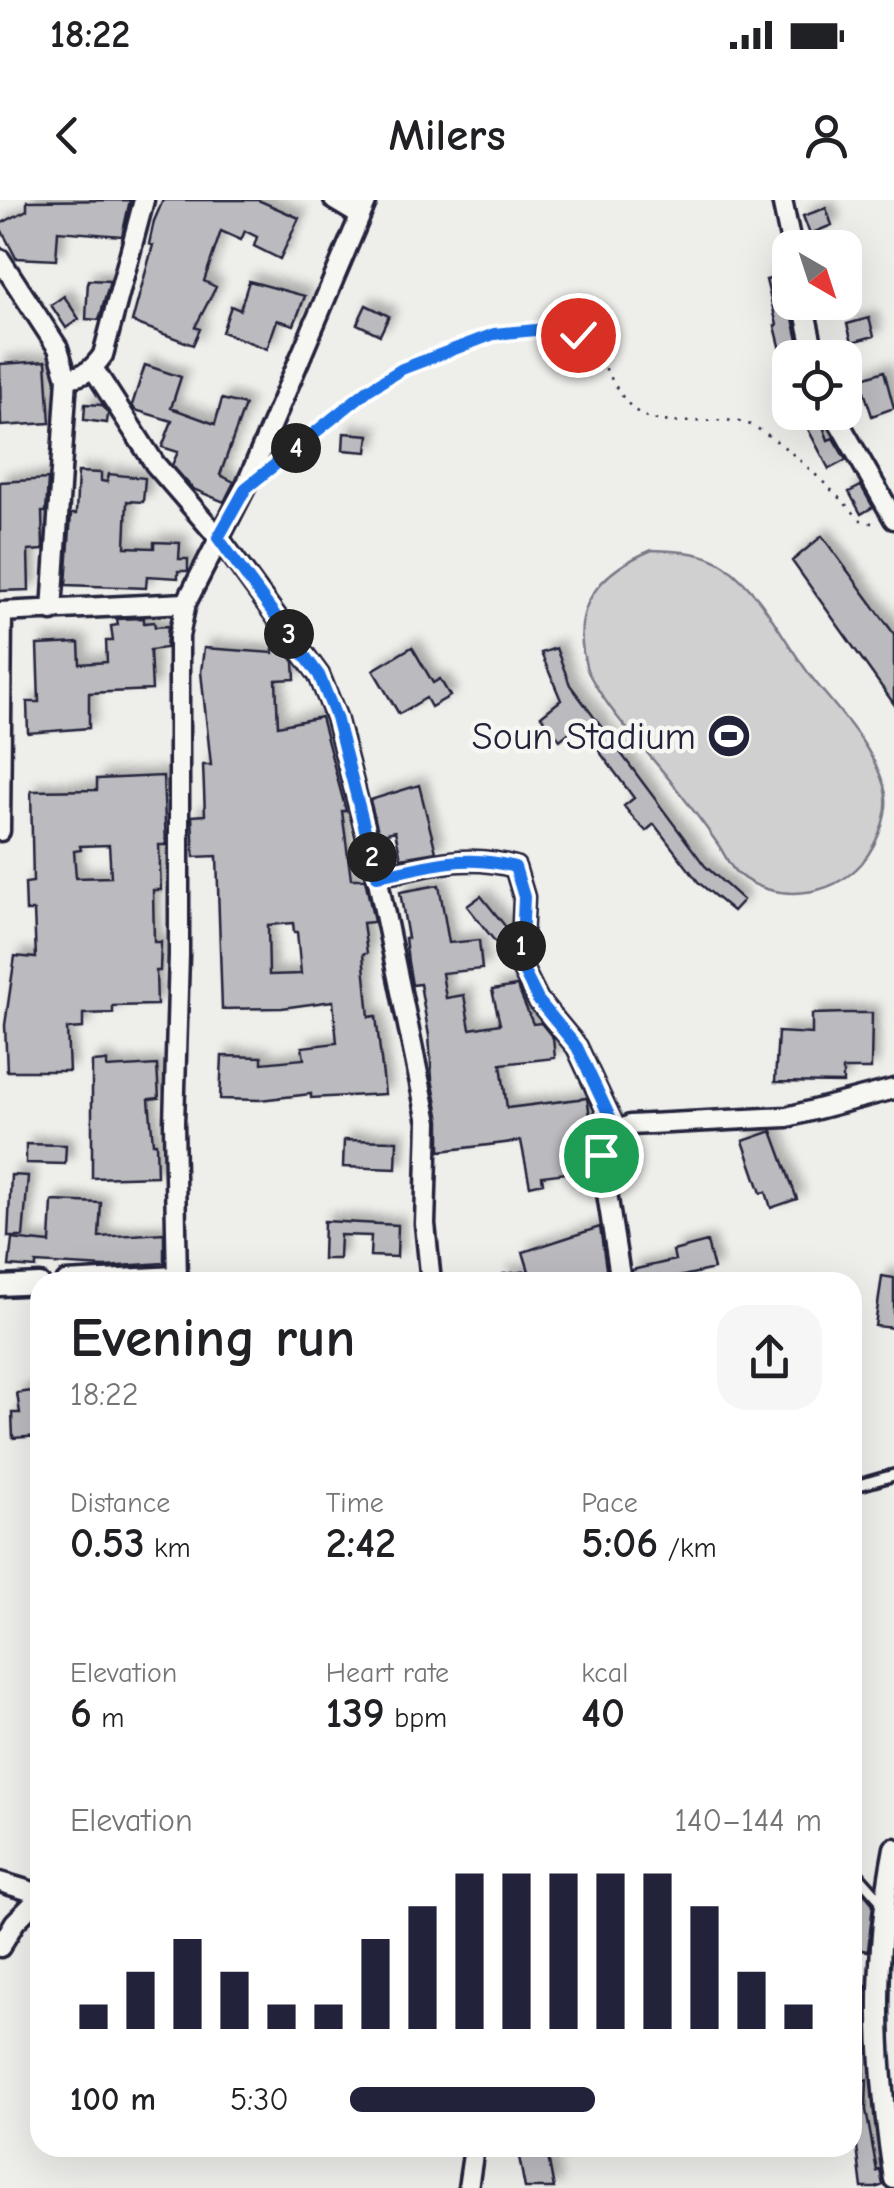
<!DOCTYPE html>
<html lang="en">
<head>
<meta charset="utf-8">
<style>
  :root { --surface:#fff; --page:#f6f6f6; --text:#202124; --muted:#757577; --accent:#22223b }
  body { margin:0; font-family:"Comic Neue",sans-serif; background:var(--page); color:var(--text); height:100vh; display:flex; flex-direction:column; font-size:38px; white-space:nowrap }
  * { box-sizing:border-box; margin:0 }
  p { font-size:32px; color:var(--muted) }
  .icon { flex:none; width:55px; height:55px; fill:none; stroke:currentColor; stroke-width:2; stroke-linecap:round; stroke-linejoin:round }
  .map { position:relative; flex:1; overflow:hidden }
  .drawer { position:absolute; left:30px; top:1072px; width:832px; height:885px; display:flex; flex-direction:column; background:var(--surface); border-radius:30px; box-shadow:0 10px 40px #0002 }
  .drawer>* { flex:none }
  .needle { width:65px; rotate:141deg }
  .controls { position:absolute; left:772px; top:30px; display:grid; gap:20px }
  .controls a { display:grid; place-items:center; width:90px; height:90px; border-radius:20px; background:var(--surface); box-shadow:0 10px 40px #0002; font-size:50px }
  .pin { position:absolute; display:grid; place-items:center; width:85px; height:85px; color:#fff; margin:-42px; border:5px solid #fff; border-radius:50%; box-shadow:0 2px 10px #0007 }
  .km { position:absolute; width:50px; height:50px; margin:-25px; border-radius:50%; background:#222; color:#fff; font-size:28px; line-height:50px; text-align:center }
  .round { display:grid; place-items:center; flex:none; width:105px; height:105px; border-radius:30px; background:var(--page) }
  .headline { display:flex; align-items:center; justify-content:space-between; height:170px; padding:0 40px }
  h1 { font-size:55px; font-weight:700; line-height:75px }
  .figures { display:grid; grid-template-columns:repeat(3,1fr); gap:15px; height:170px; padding:10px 40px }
  .figures div { display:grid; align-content:center }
  .figures b { font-size:42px; font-weight:700 }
  .figures small { font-size:28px; font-weight:400 }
  .figures p { font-size:28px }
  .chart { height:280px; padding:20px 40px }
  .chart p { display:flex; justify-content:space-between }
  .chart svg { width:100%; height:180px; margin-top:10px; stroke:var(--accent); stroke-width:6 }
  ul { padding:0 40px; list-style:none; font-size:32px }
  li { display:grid; grid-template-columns:160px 120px 1fr; align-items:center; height:75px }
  li i { height:25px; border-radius:12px; background:var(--accent) }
  .status { display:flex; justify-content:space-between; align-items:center; height:70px; padding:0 50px; background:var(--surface); direction:ltr }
  .status svg { height:28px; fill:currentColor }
  header { display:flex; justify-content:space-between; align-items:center; height:130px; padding:0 40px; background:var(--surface); font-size:45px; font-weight:700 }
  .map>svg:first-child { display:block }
  .green { fill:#d0d0d1; stroke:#797986; stroke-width:2.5 }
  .building { fill:#bbbbbf; stroke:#22223b; stroke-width:2.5; fill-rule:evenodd; filter:url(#shadow) }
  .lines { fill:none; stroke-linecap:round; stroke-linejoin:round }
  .lane-casing { stroke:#22223b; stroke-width:16 }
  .street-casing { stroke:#22223b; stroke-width:25 }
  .path { stroke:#22223b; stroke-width:2.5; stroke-dasharray:2.5 8; stroke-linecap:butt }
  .lane { stroke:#f6f6f2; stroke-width:9 }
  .street { stroke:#f6f6f2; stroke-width:18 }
  .route-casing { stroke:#fff; stroke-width:20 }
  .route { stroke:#1a73e8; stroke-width:12 }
  .labels { text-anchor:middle; stroke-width:9; stroke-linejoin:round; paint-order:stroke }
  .poi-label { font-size:38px; fill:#22223b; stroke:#f6f6f2; text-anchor:end }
</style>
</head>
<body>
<div class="status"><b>18:22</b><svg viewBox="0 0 49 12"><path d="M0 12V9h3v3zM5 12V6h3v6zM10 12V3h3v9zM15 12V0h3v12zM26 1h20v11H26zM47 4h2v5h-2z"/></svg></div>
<header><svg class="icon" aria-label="back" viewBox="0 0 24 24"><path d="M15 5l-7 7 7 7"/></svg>Milers<svg class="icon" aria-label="person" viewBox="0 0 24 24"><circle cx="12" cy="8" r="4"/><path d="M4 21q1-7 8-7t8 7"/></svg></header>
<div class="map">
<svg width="894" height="1988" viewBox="0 0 894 1988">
  <defs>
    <filter id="shadow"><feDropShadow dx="7" dy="-7" stdDeviation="5" flood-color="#0004"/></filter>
  </defs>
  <rect width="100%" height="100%" fill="#eeeeeb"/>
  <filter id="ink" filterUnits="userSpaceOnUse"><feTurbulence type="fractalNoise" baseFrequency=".01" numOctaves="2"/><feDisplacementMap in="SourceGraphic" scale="20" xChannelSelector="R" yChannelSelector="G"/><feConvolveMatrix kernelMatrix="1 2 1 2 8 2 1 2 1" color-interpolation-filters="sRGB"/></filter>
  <g filter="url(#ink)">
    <!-- green -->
    <path class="green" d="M652,350c24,1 52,1 73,16 40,30 58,75 88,113 26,33 59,66 71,107 8,25 -7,58 -22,77 -30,35 -89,40 -124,11 -9,-7 -14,-22 -21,-31 -13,-19 -27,-37 -41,-55 -28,-37 -65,-72 -87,-114 -4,-7 -4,-15 -6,-22 -9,-53 23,-83 69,-102z"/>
    <!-- building -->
    <path class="building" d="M130,0l-8,36 -64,-5 -2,29 -40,-2 -16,-31v-3l27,-14v-9z
      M163,0h95l41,18 -19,41 -26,-13 3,-9 -12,-6 -4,9 -20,-9 -17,50 12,6 -21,40 5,2 -7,16 -61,-23 21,-77 -4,-1 5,-23z
      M826,8l6,17 -22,9 -7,-18z
      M787,75l3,30 12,53h-19l-8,-32 2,-1 -11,-45z
      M88,80l22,1 -11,39 -13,-1z
      M249,81l56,15 -11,29 -17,-5 -10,29 -45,-17 9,-26 9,4z
      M64,96l15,23 -13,9 -15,-23z
      M366,105l23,11 -9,19 -23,-11z
      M869,118l5,18 -22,6 -5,-18z
      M46,161l4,62 -49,3 -1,-62z
      M145,165l36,12 -10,31 44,16 7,-25 23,6 -25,70 14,7 -10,20 -31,-13 -21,-24 6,-13 -16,-5 10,-26 -37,-11 -3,-5z
      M884,171l10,37 -22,8 -12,-37z
      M85,204l17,1 6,8 -1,10 -23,-3z
      M799,212h19l10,28 5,-2 13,22 -17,9z
      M344,233l25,2 -2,17 -24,-2z
      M78,272l23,1v8l6,1 2,-8 36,4 -2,24 -16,-1 -2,46 29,1v-6l26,1 -1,16h9v12h-10v7l-31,-2 -1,12 -80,-3 5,-71h5z
      M48,279l-2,33h-4l1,38 -15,1 1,39 -29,1v-109z
      M861,286l12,21 -12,7 -12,-22z
      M822,336l72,98v70l-102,-143z
      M144,418v5l10,-1 1,5 13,-1 -2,22 -16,2 2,40 -63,3v35l-61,5 -1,-31h12l-2,-57 42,-2 1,21 27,-2 -1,-21h7l-2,-15 7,-1 -1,-6z
      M412,447l21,36 7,-4 10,17 -19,11 -5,-9 -27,16 -26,-44z
      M204,448l69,5v-4l11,-1 10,14 1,17 -19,1 2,46 43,-9 25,94h-4l9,68h14l9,43 -11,1 4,30 -4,1 6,63 7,-1 9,78 -74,4v-4l-51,6 -40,-1 2,-43 40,1v6l42,-4 -2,-12 35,-4 -4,-42 -51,7 -60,1 -5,-153 -23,1 -2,-41 13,-1 -2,-50h8l-10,-93zM293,723l1,9h3l4,42 -32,1 -1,-50z
      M556,448l14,37 135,181 38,34 -10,11 -34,-28 -45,-59 -8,7 -12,-12 -10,-13 10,-8 -55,-74 -19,16 -19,-24 20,-16 -20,-47z
      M163,576l3,69h-7l2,45h-8l1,52h7l-1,29h-4l1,34 -44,1v7l-30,1v14l-16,1 2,42h-62l-2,-46 10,-69 21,2 -2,-47h-8l-1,-28 8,-1 -2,-91 66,-1v-11zM109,645l2,32 -35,1 -2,-27 7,-1 -1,-4z
      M419,585l17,67 -35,6 -6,-27 -16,4 -9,-35z
      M439,685l10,58 30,-3 3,29 -40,4 4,25 18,-3 6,34 30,-5 -8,-34 25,-4 16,38 8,-1 12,15 2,20 -54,6 6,44 80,-10 7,41 -5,12 2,19 -49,6 1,7 -13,3 -9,-45 -81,10v-31l-8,-41 -3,-43 -9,-52 -8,1 -4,-23 -3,-24h3l-8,-46z
      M481,696l29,36 -13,12 -30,-38z
      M847,813h25l-1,56h-28v14l-68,-1 3,-50 34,2v-20z
      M107,861v7l50,-3 2,33 -10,1 4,44h3l1,33 -65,2v-116z
      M772,931l25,68 -26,9 -5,-16 -5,1 -18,-52z
      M344,940l53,1 -1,28 -53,-2z
      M26,944l40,1 -1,19 -39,-1z
      M11,975l17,1 -5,61h-15z
      M52,1001l49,2 -2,34 65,-4v30l-59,4 -69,-4v5l-27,-2 3,-27 38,4z
      M324,1021l74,4 -1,32 -27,-1 1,-20 -31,-1 -1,24h-16z
      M600,1027l8,55h-104l-1,-8 26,-3 -6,-19z
      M707,1042l7,27 -58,13h-23l-1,-12 43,-10 -2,-9z
      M882,1076l12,2v50l-19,-2z
      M40,1190v46l-27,2 -1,-25h8l-3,-20z
      M863,1692l10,12 -5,47 -13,-2z
      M853,1784l13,2 -5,47h-9z
      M852,1847l14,2 -3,31h4l-1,30 11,61 3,-1 3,15 -7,3h-14l-10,-81z
      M547,1951l7,37h-29l-6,-31z"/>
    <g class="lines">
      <!-- lane casing -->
      <g class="lane-casing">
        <path id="lane" d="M852,1287l42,-12
          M852,1668l31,35"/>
      </g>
      <!-- street casing -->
      <g class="street-casing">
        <path id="street" d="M334,0l25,15
          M782,0l10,48
          M0,59l58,89 9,30 -15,233
          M803,102l12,56
          M93,168l62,96 64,74 100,137 17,42 41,159 51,246 -3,102 6,58
          M67,178c18,-2 26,-9 36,-23l41,-155
          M833,212l61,107
          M0,412l186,-9
          M0,631l2,-219
          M377,676c51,-9 86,-24 138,-9l9,30 -3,69 17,34 39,47 39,84
          M66,1082l110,-6
          M177,1082l-3,-159 5,-168v-319l7,-33 59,-115 122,-288
          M621,1082l-20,-127c6,-17 12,-23 29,-30l157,-8 107,-28
          M0,1086l40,-2
          M894,1648c-22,113 -18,217 0,331
          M0,1682l40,12
          M0,1747l15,-25 25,-25
          M468,1988l6,-40"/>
      </g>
      <!-- path -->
      <path class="path" d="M273,266c32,-25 62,-54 96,-77 37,-26 166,-80 208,-54 33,19 35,72 75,84 28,7 57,-1 85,2 34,4 98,73 124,99l17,5"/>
      <!-- lane -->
      <use href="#lane" class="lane"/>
      <!-- street -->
      <use href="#street" class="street"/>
    </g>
  </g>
  <g class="lines" filter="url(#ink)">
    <!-- route casing -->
    <g class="route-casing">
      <path id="route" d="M578,135l-22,-7 -62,6 -92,35 -34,21 -122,98 -28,50 101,137 17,42 41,159c51,-9 86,-24 138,-9l9,30 -3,69 17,34 39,47 39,83 -10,9 -5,16"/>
    </g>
    <!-- route -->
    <use href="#route" class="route"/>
  </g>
  <!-- icons -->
  <defs>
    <g id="stadium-disc" transform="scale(2.25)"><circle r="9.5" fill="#22223b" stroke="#f6f6f2"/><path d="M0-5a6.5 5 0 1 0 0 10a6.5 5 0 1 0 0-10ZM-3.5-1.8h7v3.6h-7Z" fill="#fff"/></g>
  </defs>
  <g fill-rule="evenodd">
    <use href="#stadium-disc" x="729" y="536"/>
  </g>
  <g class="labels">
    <!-- poi labels -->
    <g class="poi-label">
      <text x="696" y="549">Soun Stadium</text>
    </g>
  </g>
</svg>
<div class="controls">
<a><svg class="needle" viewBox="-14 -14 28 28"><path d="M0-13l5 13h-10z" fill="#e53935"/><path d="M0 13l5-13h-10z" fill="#757577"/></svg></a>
<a><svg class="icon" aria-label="locate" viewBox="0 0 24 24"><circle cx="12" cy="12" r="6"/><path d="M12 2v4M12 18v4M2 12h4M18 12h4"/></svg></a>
</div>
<div class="pin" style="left:601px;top:955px;background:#1e9e55"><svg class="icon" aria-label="arrive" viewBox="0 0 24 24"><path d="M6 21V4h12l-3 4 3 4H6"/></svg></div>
<div class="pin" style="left:578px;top:135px;background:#d93025"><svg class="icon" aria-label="check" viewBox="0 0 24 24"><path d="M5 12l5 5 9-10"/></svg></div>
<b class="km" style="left:521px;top:746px">1</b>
<b class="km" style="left:372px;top:657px">2</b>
<b class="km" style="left:289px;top:434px">3</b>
<b class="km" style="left:296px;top:248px">4</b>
<section class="drawer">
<div class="headline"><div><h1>Evening run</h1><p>18:22</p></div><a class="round"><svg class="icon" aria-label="share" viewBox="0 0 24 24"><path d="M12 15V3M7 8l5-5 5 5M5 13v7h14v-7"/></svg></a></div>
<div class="figures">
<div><p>Distance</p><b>0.53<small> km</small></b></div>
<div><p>Time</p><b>2:42</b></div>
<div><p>Pace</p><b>5:06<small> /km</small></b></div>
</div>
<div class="figures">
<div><p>Elevation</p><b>6<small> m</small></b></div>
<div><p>Heart rate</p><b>139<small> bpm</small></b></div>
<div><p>kcal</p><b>40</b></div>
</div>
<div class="chart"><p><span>Elevation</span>140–144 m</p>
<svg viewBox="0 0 160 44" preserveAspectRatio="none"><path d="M5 44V38M15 44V30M25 44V22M35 44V30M45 44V38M55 44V38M65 44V22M75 44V14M85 44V6M95 44V6M105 44V6M115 44V6M125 44V6M135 44V14M145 44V30M155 44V38"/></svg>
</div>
<ul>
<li><b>100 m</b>5:30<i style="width:52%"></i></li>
</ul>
</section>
</div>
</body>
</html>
